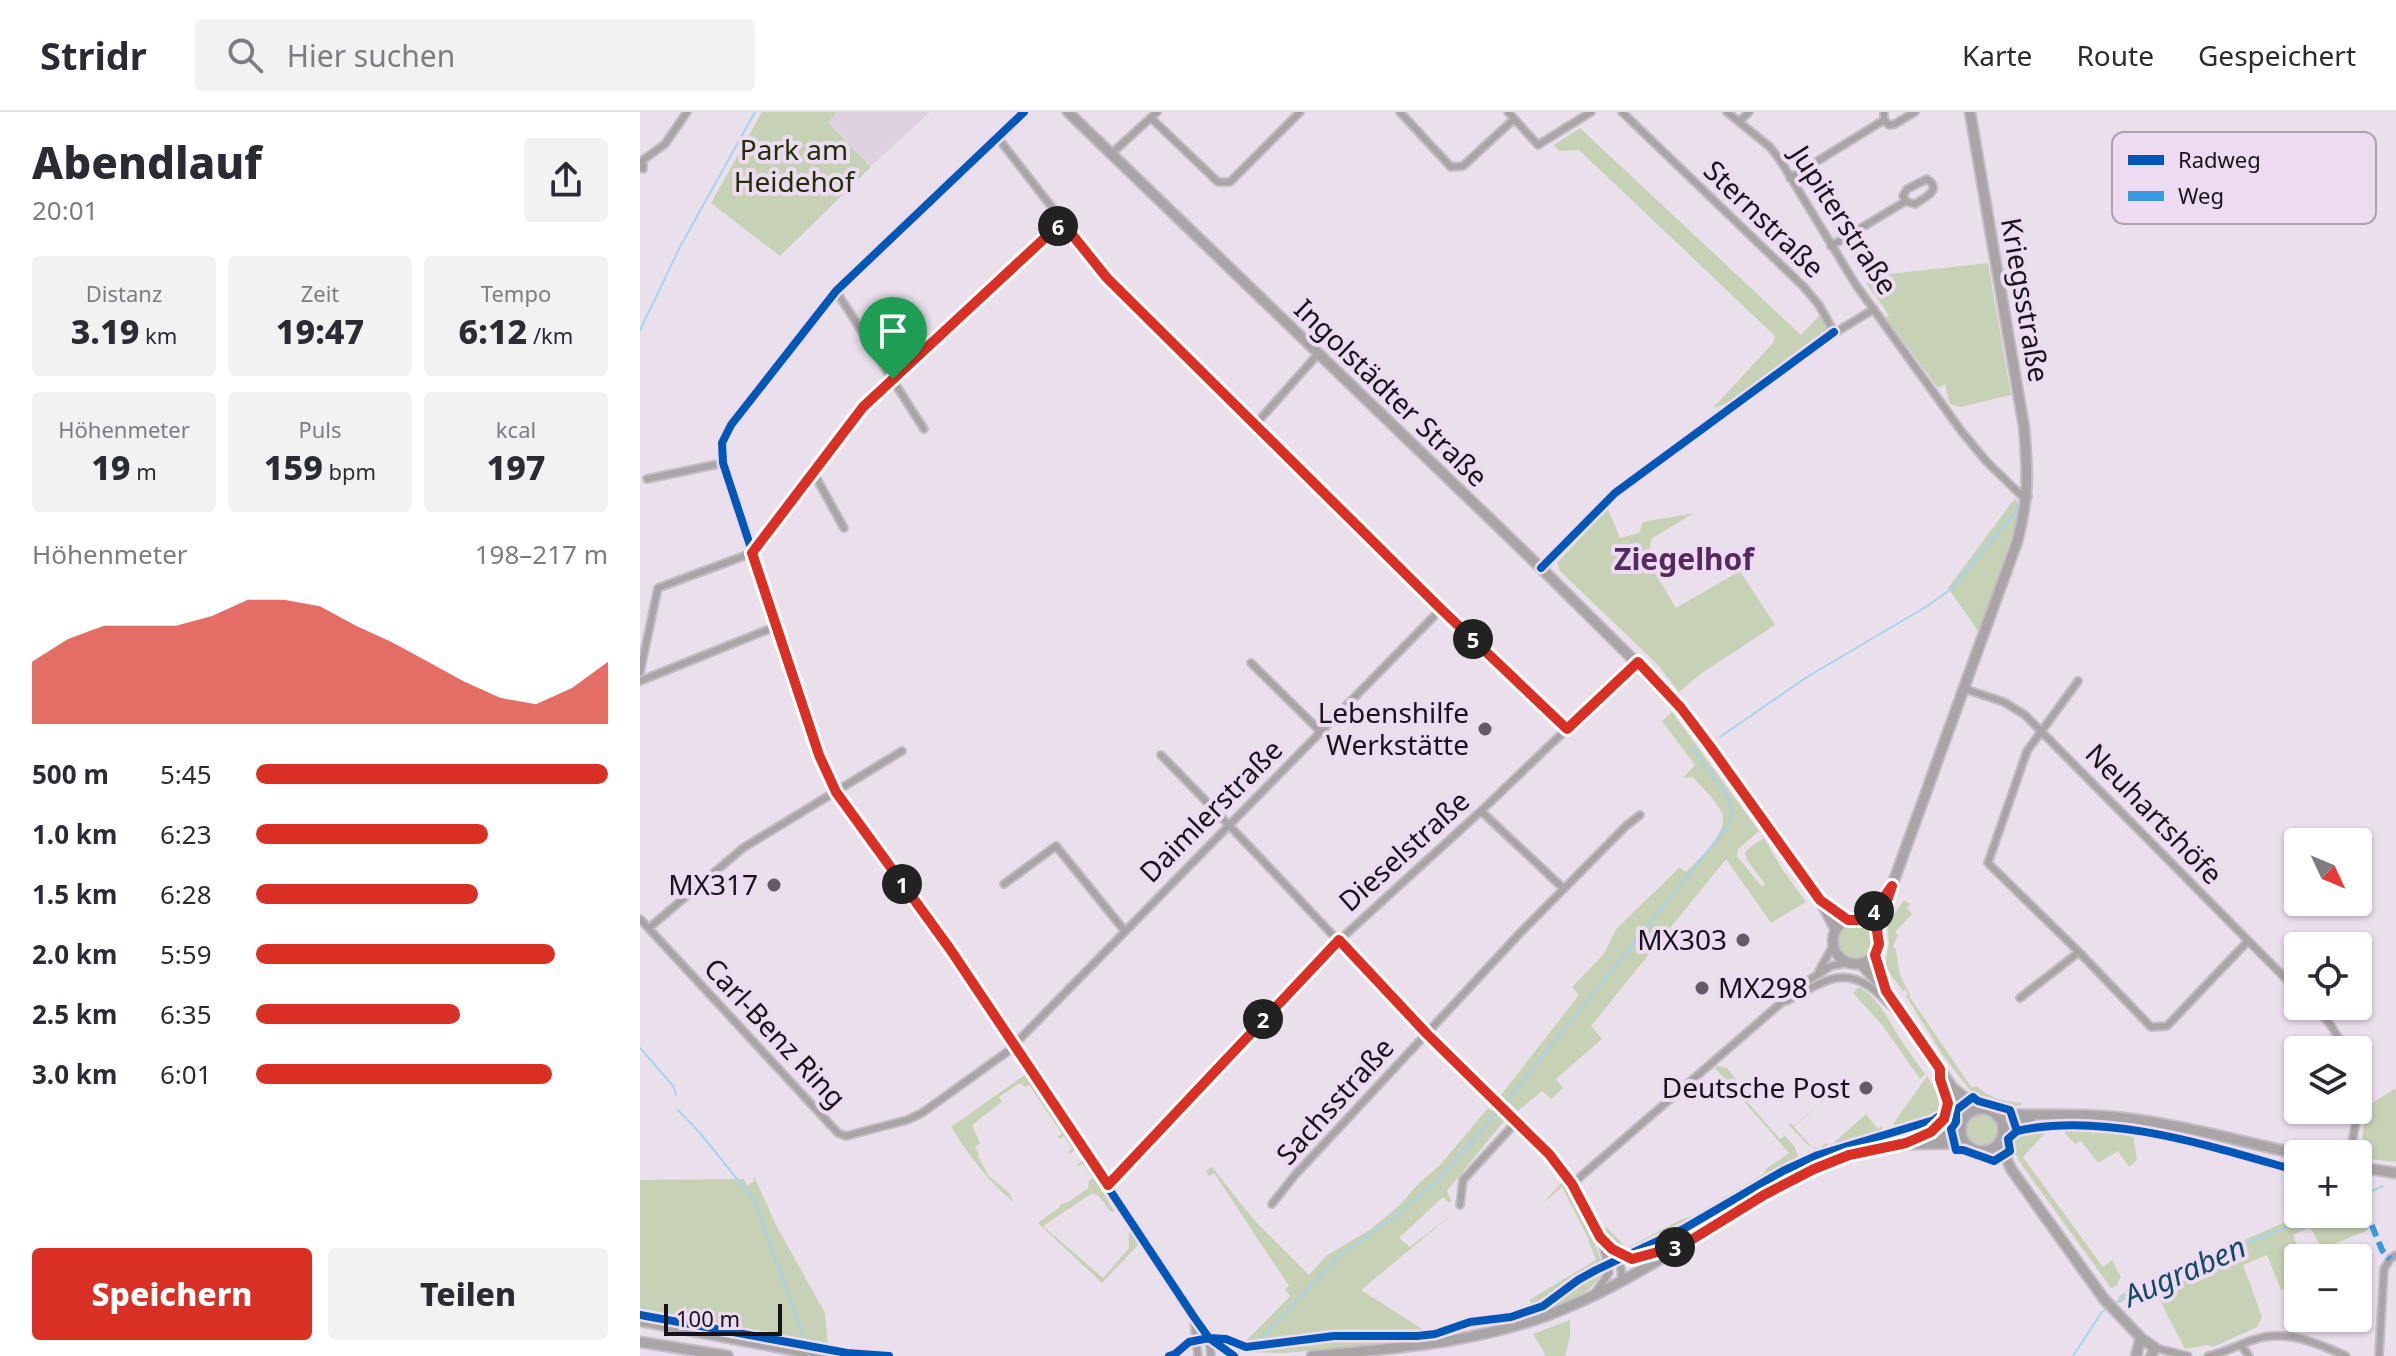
<!DOCTYPE html>
<html lang="de">
<head>
<meta charset="utf-8">
<style>
  :root { --surface:#fff; --page:#f2f2f3; --text:#2b2b33; --muted:#7c7c81; --line:#e1e1e2; --accent:#d93025 }
  body { margin:0; font-family:"Noto Sans",sans-serif; background:var(--page); color:var(--text); height:100vh; display:flex; flex-direction:column; font-size:30px; white-space:nowrap }
  * { box-sizing:border-box; margin:0 }
  p { font-size:26px; color:var(--muted) }
  .icon { flex:none; width:44px; height:44px; fill:none; stroke:currentColor; stroke-width:2; stroke-linecap:round; stroke-linejoin:round }
  .map { position:relative; flex:1; overflow:hidden }
  .details { display:flex; flex-direction:column; background:var(--surface); width:640px }
  .details>* { flex:none }
  .needle { width:52px; rotate:134deg }
  .tools { position:absolute; left:1644px; top:716px; display:grid; gap:16px }
  .tools a { display:grid; place-items:center; width:88px; height:88px; border-radius:8px; background:var(--surface); box-shadow:0 2px 6px #0004; font-size:40px }
  .scale { position:absolute; left:24px; bottom:20px; width:118px; box-sizing:border-box; padding-left:8px; border:4px solid #18121a; border-top:0; font-size:22px; line-height:28px; white-space:nowrap; color:#18121a; -webkit-text-stroke:6px #eddbf1; paint-order:stroke }
  .pin { position:absolute; display:grid; place-items:center; width:68px; height:68px; color:#fff; margin:-82px -34px; border-radius:50% 50% 50% 0; rotate:-45deg; box-shadow:0 0 8px #0007 }
  .pin .icon { rotate:45deg }
  .km { position:absolute; width:40px; height:40px; margin:-20px; border-radius:50%; background:#222; color:#fff; font-size:22px; line-height:40px; text-align:center }
  .round { display:grid; place-items:center; flex:none; width:84px; height:84px; border-radius:8px; background:var(--page) }
  .summary { display:flex; align-items:center; justify-content:space-between; height:136px; padding:0 32px }
  h1 { font-size:44px; font-weight:800; line-height:60px }
  .figures { display:grid; grid-template-columns:repeat(3,1fr); gap:12px; height:136px; padding:8px 32px }
  .figures div { display:grid; align-content:center; border-radius:8px; background:var(--page); text-align:center }
  .figures b { font-size:34px; font-weight:800 }
  .figures small { font-size:22px; font-weight:400 }
  .figures p { font-size:22px }
  .chart { height:224px; padding:16px 32px }
  .chart p { display:flex; justify-content:space-between }
  .chart svg { width:100%; height:144px; margin-top:8px; fill:var(--accent); opacity:.7 }
  .primary-button { display:flex; gap:16px; margin-top:auto; padding:16px 32px }
  .primary-button a { flex:1; height:92px; border-radius:8px; background:var(--accent); color:#fff; font-size:32px; font-weight:800; line-height:92px; text-align:center }
  .primary-button a+a { background:var(--page); color:var(--text) }
  ul { padding:0 32px; list-style:none; font-size:26px }
  li { display:grid; grid-template-columns:128px 96px 1fr; align-items:center; height:60px }
  li i { height:20px; border-radius:10px; background:var(--accent) }
  header { display:flex; align-items:center; gap:48px; box-sizing:border-box; height:112px; padding:0 40px; background:var(--surface); border-bottom:2px solid var(--line) }
  header strong { font-size:38px }
  nav { display:flex; gap:44px; margin-inline-start:auto; font-size:28px }
  .search { width:560px; height:72px; background:var(--page); display:flex; align-items:center; gap:20px; box-sizing:border-box; padding:0 28px; border-radius:8px; color:var(--muted); font-size:30px }
  main { display:flex; flex:1; min-height:0 }
  .map>svg:first-child { display:block }
  .commercial { fill:#ded0e0 }
  .green { fill:#c7d1b6 }
  .lines { fill:none; stroke-linecap:round; stroke-linejoin:round }
  .stream { stroke:#a6d3f0; stroke-width:2 }
  .street-casing { stroke:#c3bcc5; stroke-width:10 }
  .secondary-casing { stroke:#c3bcc5; stroke-width:13 }
  .street { stroke:#a9a4a6; stroke-width:6 }
  .secondary { stroke:#a9a4a6; stroke-width:9 }
  .quiet { stroke:#3b9adf; stroke-width:6; stroke-dasharray:12 6; stroke-linecap:butt }
  .cycleway-casing { stroke:#eddbf1; stroke-width:13 }
  .cycleway { stroke:#0057b8; stroke-width:8 }
  .route-casing { stroke:#fff; stroke-width:16 }
  .route { stroke:#d93025; stroke-width:10 }
  .poi-dot { fill:#625a64; stroke:#eddbf1; stroke-width:3 }
  .labels { text-anchor:middle; stroke-width:8; stroke-linejoin:round; paint-order:stroke }
  .park-label { font-size:28px; fill:#203004; stroke:#eddbf1 }
  .street-label { font-size:28px; fill:#18121a; stroke:#eddbf1 }
  .poi-label { font-size:28px; fill:#18121a; stroke:#eddbf1; text-anchor:end }
  .neighbourhood-label { font-size:30px; font-weight:bold; fill:#54295d; stroke:#eddbf1 }
  .water-label { font-size:30px; font-style:italic; fill:#124b63; stroke:#eddbf1 }
  .key { fill:#eddbf1; stroke:#ad9fb0; stroke-width:2 }
  .key-label { font-size:22px; fill:#18121a }
</style>
</head>
<body>
<header>
<strong>Stridr</strong>
<div class="search"><svg class="icon" aria-label="search" viewBox="0 0 24 24"><circle cx="10" cy="10" r="6"/><path d="M15 15l6 6"/></svg>Hier suchen</div>
<nav><a>Karte</a><a>Route</a><a>Gespeichert</a></nav>
</header>
<main>
<section class="details">
<div class="summary"><div><h1>Abendlauf</h1><p>20:01</p></div><a class="round"><svg class="icon" aria-label="share" viewBox="0 0 24 24"><path d="M12 15V3M7 8l5-5 5 5M5 13v7h14v-7"/></svg></a></div>
<div class="figures">
<div><p>Distanz</p><b>3.19<small> km</small></b></div>
<div><p>Zeit</p><b>19:47</b></div>
<div><p>Tempo</p><b>6:12<small> /km</small></b></div>
</div>
<div class="figures">
<div><p>Höhenmeter</p><b>19<small> m</small></b></div>
<div><p>Puls</p><b>159<small> bpm</small></b></div>
<div><p>kcal</p><b>197</b></div>
</div>
<div class="chart"><p><span>Höhenmeter</span>198–217 m</p>
<svg viewBox="0 0 160 44" preserveAspectRatio="none"><path d="M0 44V25L10 18L20 14L30 14L40 14L50 11L60 6L70 6L80 8L90 14L100 19L110 25L120 31L130 36L140 38L150 33L160 25V44z"/></svg>
</div>
<ul>
<li><b>500 m</b>5:45<i style="width:100%"></i></li>
<li><b>1.0 km</b>6:23<i style="width:66%"></i></li>
<li><b>1.5 km</b>6:28<i style="width:63%"></i></li>
<li><b>2.0 km</b>5:59<i style="width:85%"></i></li>
<li><b>2.5 km</b>6:35<i style="width:58%"></i></li>
<li><b>3.0 km</b>6:01<i style="width:84%"></i></li>
</ul>
<div class="primary-button"><a>Speichern</a><a>Teilen</a></div>
</section>
<div class="map">
<svg width="1756" height="1244" viewBox="0 0 1756 1244">
  <rect width="100%" height="100%" fill="#eae0ec"/>
  <!-- commercial -->
  <path class="commercial" d="M198,0h92l-59,54 -43,-45z"/>
  <!-- green -->
  <path class="green" d="M122,0h75l-9,10 43,45 -91,89 -69,-53z
    M940,16l221,207 19,-20 12,19 -103,69 -16,5 60,-65 2,-7 -196,-186 -20,1 -5,-6z
    M1348,151l23,132 -50,12 -11,-3 -5,-20 -7,4 -52,-70 3,-3 -23,-32 23,-9z
    M1375,386l3,5 -1,18 -38,111 -31,-44z
    M968,397l12,29 19,-5 4,-11 51,-9 -43,26 -2,23 27,46 64,-37 35,54 -73,48 -23,19 -21,-27 -98,-94 -3,-8z
    M1032,600l87,119 -21,18 -1,7 25,31 3,-3 -18,-24 -2,-7 5,-6 14,-9 18,31 24,33 -35,21 -45,-64 -135,167 11,13 -46,40 7,9 -12,11 -9,-8 -24,20 -17,-16 78,-100 -7,-8 31,-32 14,-27 63,-61 6,5c12,-12 44,-41 36,-59 -6,-13 -20,-25 -29,-36l-10,1 12,-13 -33,-44z
    M1264,788l6,4 -3,4 5,6 -17,18 3,3 -5,11 3,4 4,25 10,20 -1,1 63,92 5,-2c12,13 28,15 45,17l-1,2 -14,2 -25,-7 -9,-6 -29,-37 -38,-61 2,-2 -3,-4 -2,1 -18,-24 4,-25 -2,-18z
    M1197 830a19 19 0 1 1 38 0a19 19 0 1 1-38 0Z
    M1219,875c21,12 28,31 40,50 8,12 17,25 26,37l-5,5 -37,-53 -30,-33z
    M1076,954l11,2 14,17 -5,4 44,50 5,-3c8,8 15,15 12,27l-29,14 -86,50 -57,25 -13,-11 -7,-12 1,-2 21,21 55,-29 11,-3 71,-42 2,-5 23,-16 -74,-85z
    M386,962l50,75 -6,5 -2,-2 4,-4 -8,-12 -4,3 -2,-2 4,-4 -33,-48 -4,2 -5,-4 -21,14 3,5 -30,23 8,18 -5,4 4,7 -1,2 11,20 21,18 3,8c-27,-24 -42,-44 -62,-75z
    M1287,964l12,20 -1,17 -9,7 -32,8 -4,-4z
    M1756,976v74l-26,-3 -9,-8 5,-44z
    M1190,982l-36,33 18,20 7,1 7,-5 4,3 36,-32 12,15 3,-3 4,6 -64,20 -13,-7 -20,-21 2,-1 4,3z
    M848,996l3,2h7l11,11v4l-5,-4 -57,70 4,9 -2,3 -6,-6 -44,41 11,9 45,-35 -94,78 66,42 -76,1 -101,12 -3,-5 43,-44 -5,-7 4,-3 -75,-113 -5,3 -3,-5 6,-4 42,53 55,55 17,-19 45,-27 29,-24 17,-20 23,-20z
    M1326 1017a16 16 0 1 1 32 0a16 16 0 1 1-32 0Z
    M1409,1016h9v2l-12,2 -23,25 80,110 9,-7 9,17 -5,9 -5,2 -92,-127 -9,-20 7,-8z
    M1425,1016l26,1 1,5 4,-1v-4l37,4 4,27 -8,7 -11,-16 -20,12 -17,-22 -6,3 -10,-11z
    M443,1048l32,52 -5,-1 -12,-16 -7,-1 -48,32 60,52 26,-30v-16l2,-1 8,13 -37,39 -64,-60 22,-16 -1,-2 11,-4 18,-13 1,-7 4,-3 -10,-14 -5,2 -1,-1z
    M114,1064l22,49 49,88 3,33 -188,-34v-132l104,-1 3,7 6,-4z
    M924,1068l28,56 10,27c-24,13 -44,30 -69,42l-4,-5 67,-40 -9,-24 -25,-49 -20,17z
    M1718,1094l10,24 -46,19 -12,-22 -17,8 8,23h-3v25l-17,7 -14,-35 -24,10 19,52 -5,10 -44,20 -5,-2 -23,4 -32,-62 -34,16v-7l10,-6 175,-76h54z
    M963,1156c-2,8 -7,15 -14,21 -18,14 -88,42 -110,32 22,-3 40,-1 61,-12 23,-12 39,-32 63,-41z
    M930,1208v17l-5,19h-19l-13,-22z
    M826,1212v4l-5,5 -115,15 -62,5 -40,-1v-3c33,-3 66,-10 99,-12 42,-2 85,8 123,-13z"/>
  <g class="lines">
    <!-- stream -->
    <path class="stream" d="M0,218l40,-83 75,-135
      M1080,625l87,-60 122,-72 22,-16 63,-75 3,-9
      M0,936l34,39 2,8
      M865,991l223,-277 4,-12 -2,-14 -34,-47 -1,-6
      M38,998l22,23 54,67 51,140
      M1718,1085l25,-11
      M1474,1192l15,-11 188,-79
      M621,1227l78,-83 58,-41 41,-35 59,-67
      M1433,1244l29,-44 6,-4"/>
    <!-- street casing -->
    <g class="street-casing">
      <path id="street" d="M384,0l-188,179 -105,134 -9,18 1,20 96,292 17,37 114,157 244,368 15,21 25,18
        M760,0l51,55 12,-1 51,-47
        M868,0l30,33 53,-33
        M982,0l181,174 16,19 15,27 4,-1 36,-22
        M1087,0l43,35 10,13 76,125 106,147 25,30 35,34 6,1
        M1244,0v8l5,5 6,-1 20,-12
        M511,6l67,64h12l70,-70
        M1099,10l10,-10
        M358,26l109,140 334,331 126,120
        M471,42l46,-42
        M3,57v-9l22,-16 22,-32
        M1150,66l94,-58
        M1287,67c16,11 -3,19 -12,25l-8,-2 -4,-6 4,-7z
        M1191,134l75,-45
        M196,179l88,138
        M615,313l63,-71
        M173,360l31,56
        M7,367l76,-16
        M611,551l70,69
        M0,560l18,-84 94,-35 111,-146 199,-185
        M0,569l137,-55
        M1438,569l-51,70 -39,112 91,89 72,75 16,-1 81,-85
        M1325,577l39,13 21,13 273,276
        M521,643c90,91 175,185 264,277 48,50 109,93 147,152 18,25 33,58 37,89l-14,20
        M841,699l82,77
        M364,772l52,-38 68,84
        M0,807l198,214 8,3 61,-16 15,-7 85,-61 434,-443
        M9,816l94,-80 159,-97
        M1179,859l14,-25
        M1380,886l59,-46
        M1146,889c29,-13 50,-36 83,-15 11,7 18,18 29,26
        M1674,894l16,18 16,26
        M1710,1042l8,-44
        M932,1072l231,-200 28,-18 16,-3
        M468,1073l214,-229 159,-145 156,-149
        M632,1092l23,-29 227,-244 104,-105 14,-11
        M820,1093l3,-25 54,-59
        M963,1128c10,11 23,26 17,41
        M554,1208l4,36
        M569,1226l2,18
        M1601,1233l8,11
        M1515,1236l33,8
        M1568,1244c17,-3 31,-12 48,-17 31,-10 63,5 90,17
        M1739,1244l5,-87 6,-10 6,-4"/>
    </g>
    <!-- secondary casing -->
    <g class="secondary-casing">
      <path id="secondary" d="M428,0l473,456 134,133 34,44 111,155 16,30
        M1184,791l24,17
        M1193 829a23 23 0 1 1 46 0a23 23 0 1 1-46 0Z
        M1225,808l21,-25
        M1237,819l15,-45 125,-344c12,-45 11,-68 7,-115l-54,-315
        M1235,843l10,33
        M1221,852l25,27 66,96 13,30
        M1314,977l26,20
        M1321 1018a21 21 0 1 1 42 0a21 21 0 1 1-42 0Z
        M1357,1002c39,2 79,-1 118,3 61,6 123,24 183,37
        M1363,1020l28,-15
        M1293,1028l27,-9
        M1360,1028l1,6 10,23 93,130 37,39 14,10 -4,8
        M1267,1030c19,-10 47,-17 41,-44 -2,-9 -7,-16 -8,-25
        M1718,1055l38,6
        M972,1137l20,10 36,-10
        M0,1209l184,35
        M0,1230l88,14
        M672,1244c87,-8 175,-14 256,-49 60,-25 114,-62 170,-96 36,-21 73,-45 114,-57 38,-11 75,-11 114,-10
        M1496,1244l5,-18"/>
    </g>
    <!-- street -->
    <use href="#street" class="street"/>
    <!-- secondary -->
    <use href="#secondary" class="secondary"/>
    <!-- quiet -->
    <path class="quiet" d="M1718,1080l24,58 8,9"/>
    <!-- cycleway casing -->
    <g class="cycleway-casing">
      <path id="cycleway" d="M384,0l-188,179 -105,134 -9,18 1,20 96,292 17,37 114,157 244,368 15,21 25,18
        M901,456l74,-75 219,-161
        M1333,985l5,4 32,9 7,21 -9,8 2,12 -16,10 -31,-11h-7l-5,-21 5,-7v-12z
        M1377,1019c88,-20 196,16 281,40
        M0,1203l207,38 42,3
        M529,1244l6,-2 14,-12 20,-4 17,1 20,8 88,-11h83l18,-2 35,-12 41,-5 32,-11 35,-26 18,-10 89,-42 98,-57 35,-16 116,-35 4,-3 15,8"/>
    </g>
    <!-- cycleway -->
    <use href="#cycleway" class="cycleway"/>
  </g>
  <g class="lines">
    <!-- route casing -->
    <g class="route-casing">
      <path id="route" d="M422,110l45,56 334,331 126,120 71,-67 43,46 28,37 111,155 28,20h17l8,-7 19,-27 -15,45 2,13 -4,11 11,36 54,78v10l8,24 -4,16 -13,13 -25,11 -57,12 -35,14 -50,26 -81,50 -51,14 -20,-10 -12,-12 -28,-53 -23,-30 -122,-120 -88,-94 -231,245 -158,-236 -114,-157 -17,-37 -67,-202 111,-146z"/>
    </g>
    <!-- route -->
    <use href="#route" class="route"/>
  </g>
  <!-- markers -->
  <g class="poi-dot">
    <circle cx="845" cy="617" r="8"/>
    <circle cx="134" cy="773" r="8"/>
    <circle cx="1103" cy="828" r="8"/>
    <circle cx="1062" cy="876" r="8"/>
    <circle cx="1226" cy="976" r="8"/>
  </g>
  <g class="labels">
    <!-- park labels -->
    <g class="park-label">
      <text x="154" y="48">Park am<tspan x="154" dy="32">Heidehof</tspan></text>
    </g>
    <!-- street labels -->
    <g class="street-label">
      <text transform="translate(1124 107) rotate(44)" y="10">Sternstraße</text>
      <text transform="translate(1204 108) rotate(57)" y="10">Jupiterstraße</text>
      <text transform="translate(1385 188) rotate(80)" y="10">Kriegsstraße</text>
      <text transform="translate(751 281) rotate(44)" y="10">Ingolstädter Straße</text>
      <text transform="translate(571 699) rotate(-45)" y="10">Daimlerstraße</text>
      <text transform="translate(1514 702) rotate(46)" y="10">Neuhartshöfe</text>
      <text transform="translate(764 739) rotate(-42)" y="10">Dieselstraße</text>
      <text transform="translate(135 921) rotate(47)" y="10">Carl-Benz Ring</text>
      <text transform="translate(695 989) rotate(-48)" y="10">Sachsstraße</text>
    </g>
    <!-- poi labels -->
    <g class="poi-label">
      <text x="829" y="611">Lebenshilfe<tspan x="829" dy="32">Werkstätte</tspan></text>
      <text x="118" y="783">MX317</text>
      <text x="1087" y="838">MX303</text>
      <text x="1078" y="886" text-anchor="start">MX298</text>
      <text x="1210" y="986">Deutsche Post</text>
    </g>
    <!-- neighbourhood labels -->
    <g class="neighbourhood-label">
      <text x="1044" y="458">Ziegelhof</text>
    </g>
    <!-- water labels -->
    <g class="water-label">
      <text transform="translate(1545 1160) rotate(-24)" y="10">Augraben</text>
    </g>
  </g>
  <!-- legend -->
  <rect x="1472" y="20" width="264" height="92" rx="12" class="key"/>
  <rect x="1488" y="43" width="36" height="10" fill="#0057b8"/>
  <rect x="1488" y="79" width="36" height="10" fill="#3b9adf"/>
  <g class="key-label">
    <text x="1538" y="56">Radweg</text>
    <text x="1538" y="92">Weg</text>
  </g>
</svg>
<div class="tools">
<a><svg class="needle" viewBox="-14 -14 28 28"><path d="M0-13l5 13h-10z" fill="#e53935"/><path d="M0 13l5-13h-10z" fill="#7c7c81"/></svg></a>
<a><svg class="icon" aria-label="locate" viewBox="0 0 24 24"><circle cx="12" cy="12" r="6"/><path d="M12 2v4M12 18v4M2 12h4M18 12h4"/></svg></a>
<a><svg class="icon" aria-label="layers" viewBox="0 0 24 24"><path d="M12 4l9 5-9 5-9-5zM3 14l9 5 9-5"/></svg></a>
<a>+</a>
<a>−</a>
</div>
<div class="scale">100 m</div>
<div class="pin" style="left:253px;top:267px;background:#1e9e55"><svg class="icon" aria-label="arrive" viewBox="0 0 24 24"><path d="M6 21V4h12l-3 4 3 4H6"/></svg></div>
<b class="km" style="left:262px;top:772px">1</b>
<b class="km" style="left:623px;top:907px">2</b>
<b class="km" style="left:1035px;top:1135px">3</b>
<b class="km" style="left:1234px;top:799px">4</b>
<b class="km" style="left:833px;top:527px">5</b>
<b class="km" style="left:418px;top:114px">6</b>
</div>
</main>
</body>
</html>
